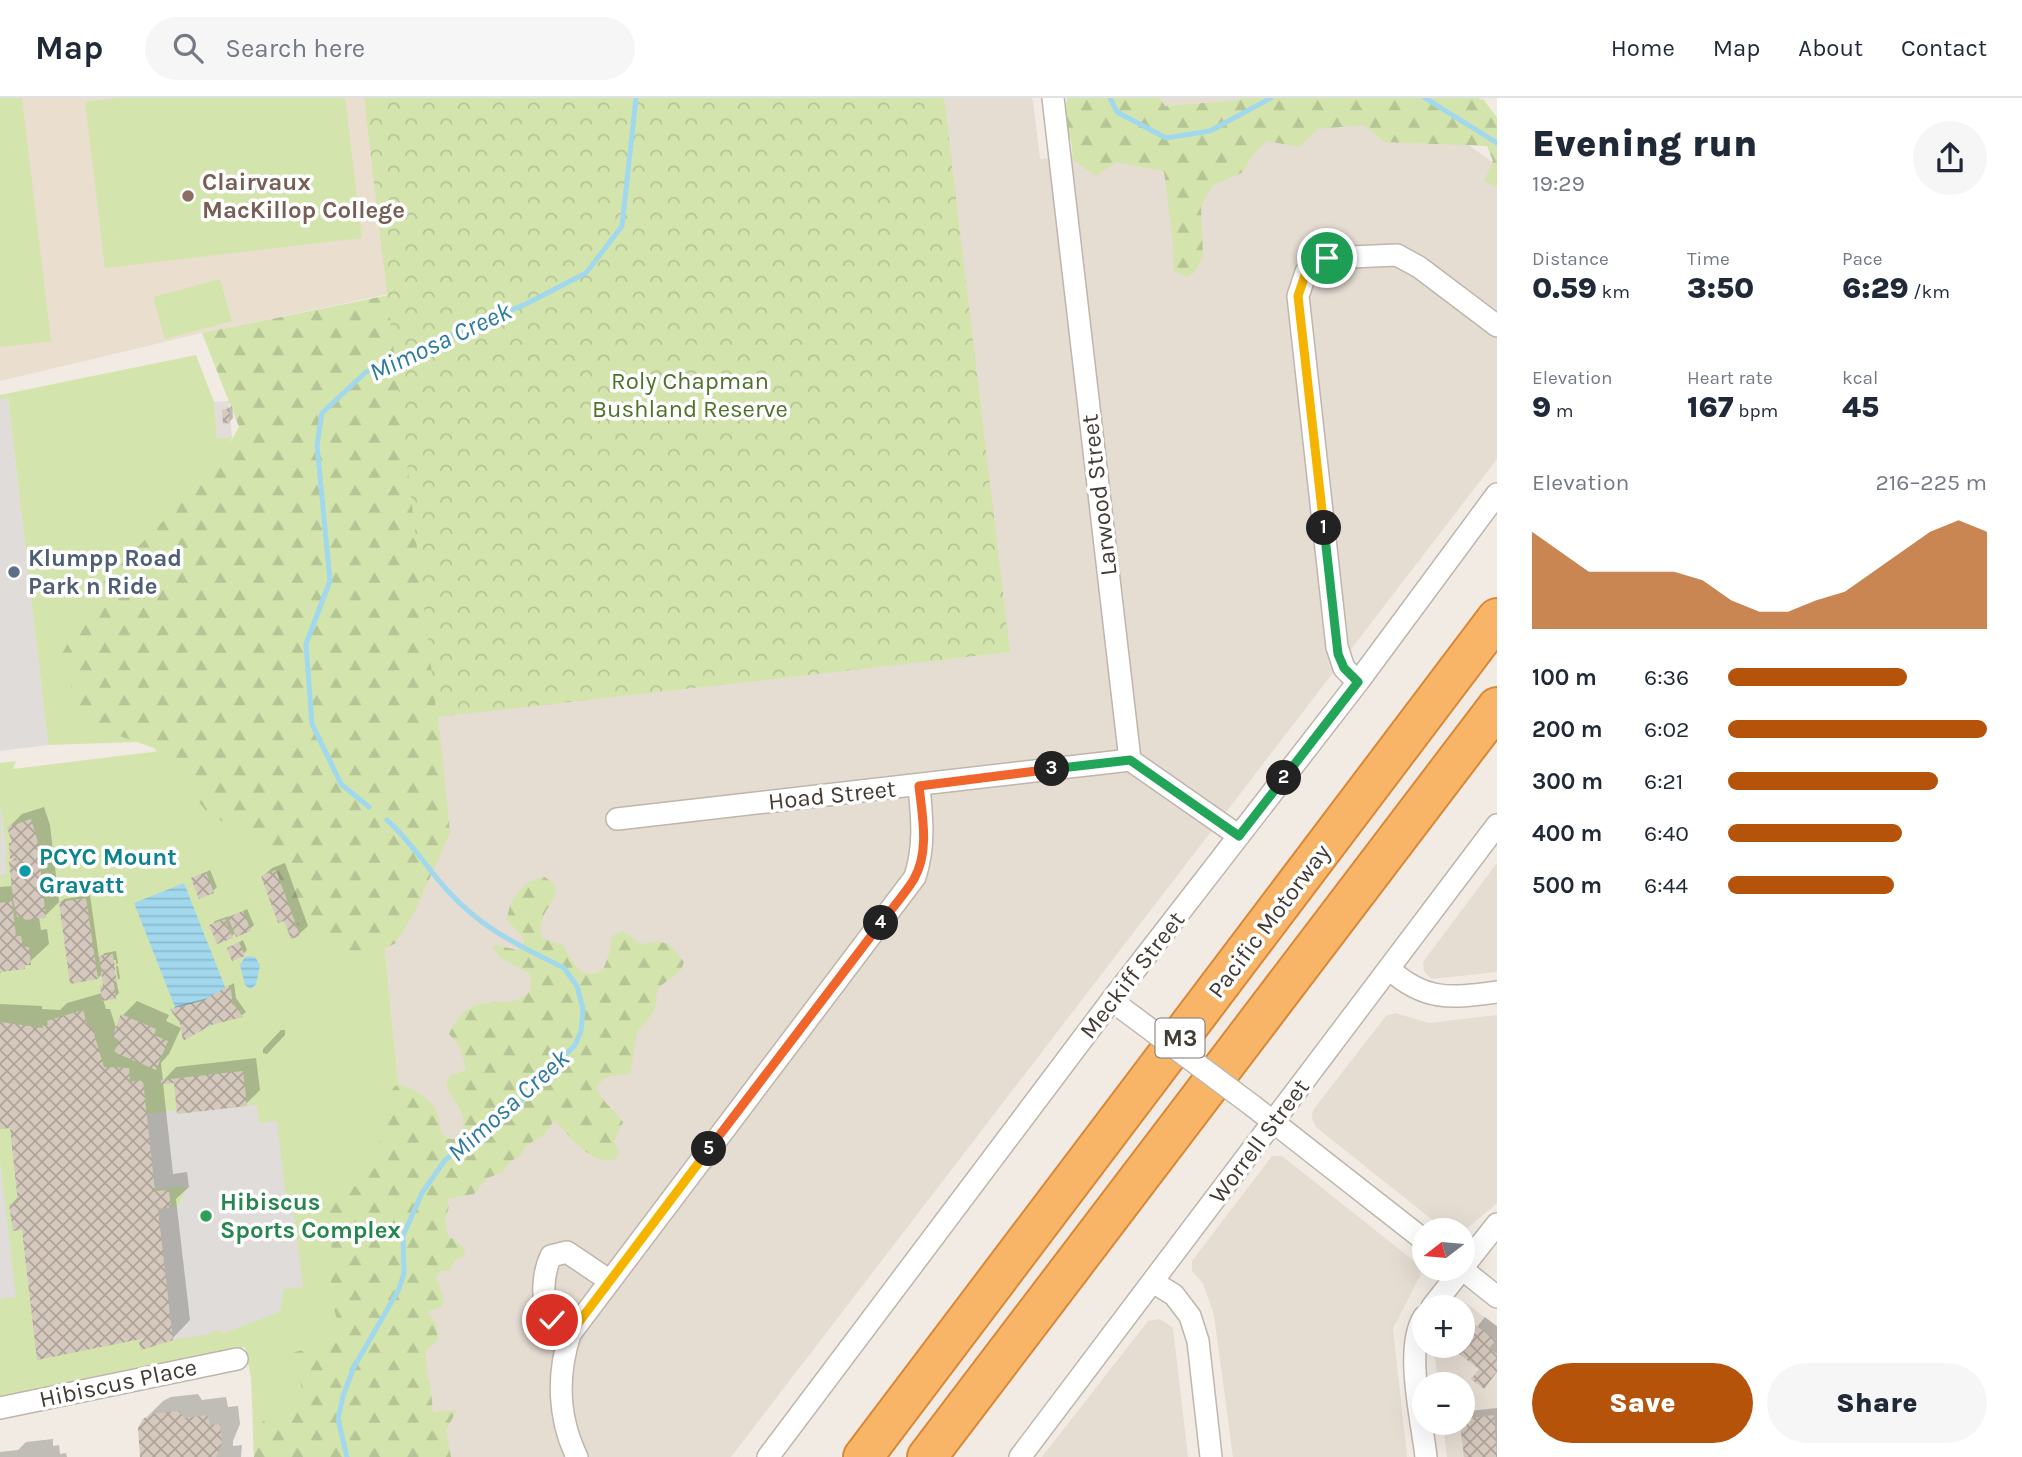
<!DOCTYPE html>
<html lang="en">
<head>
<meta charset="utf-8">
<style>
  :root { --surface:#fff; --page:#f6f6f7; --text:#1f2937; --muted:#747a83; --line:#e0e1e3; --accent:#b45309 }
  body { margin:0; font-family:Karla,sans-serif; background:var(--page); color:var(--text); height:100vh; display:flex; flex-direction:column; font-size:26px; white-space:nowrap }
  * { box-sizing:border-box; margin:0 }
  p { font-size:23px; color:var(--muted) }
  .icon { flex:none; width:38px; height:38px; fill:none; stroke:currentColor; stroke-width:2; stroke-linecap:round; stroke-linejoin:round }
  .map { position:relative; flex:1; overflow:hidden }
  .panel { display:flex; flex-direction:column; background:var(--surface); width:525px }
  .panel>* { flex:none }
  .needle { width:46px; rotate:254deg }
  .controls { position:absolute; left:1412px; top:1120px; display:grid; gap:14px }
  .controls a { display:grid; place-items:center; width:63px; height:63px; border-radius:50%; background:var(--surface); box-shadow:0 7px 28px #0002; font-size:35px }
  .pin { position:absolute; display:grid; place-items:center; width:60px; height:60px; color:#fff; margin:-30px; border:4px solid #fff; border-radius:50%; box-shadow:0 2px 7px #0007 }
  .km { position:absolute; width:35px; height:35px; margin:-18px; border-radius:50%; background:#222; color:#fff; font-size:19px; line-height:35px; text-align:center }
  .round { display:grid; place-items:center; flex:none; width:74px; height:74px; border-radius:37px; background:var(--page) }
  .summary { display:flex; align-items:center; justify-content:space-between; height:119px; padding:0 35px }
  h1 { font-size:38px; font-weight:800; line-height:52px }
  .figures { display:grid; grid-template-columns:repeat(3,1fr); gap:10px; height:119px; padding:7px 35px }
  .figures div { display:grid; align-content:center }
  .figures b { font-size:30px; font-weight:800 }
  .figures small { font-size:19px; font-weight:400 }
  .figures p { font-size:19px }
  .chart { height:196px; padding:14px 35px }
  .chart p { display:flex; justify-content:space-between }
  .chart svg { width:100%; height:126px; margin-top:7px; fill:var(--accent); opacity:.7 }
  .button { display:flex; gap:14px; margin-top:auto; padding:14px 35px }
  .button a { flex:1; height:80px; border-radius:42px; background:var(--accent); color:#fff; font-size:28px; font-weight:800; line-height:80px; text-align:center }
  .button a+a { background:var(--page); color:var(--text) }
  ul { padding:0 35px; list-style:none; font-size:23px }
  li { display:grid; grid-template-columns:112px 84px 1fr; align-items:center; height:52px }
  li i { height:18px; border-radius:9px; background:var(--accent) }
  header { display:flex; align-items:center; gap:42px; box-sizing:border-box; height:98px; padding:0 35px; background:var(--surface); border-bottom:2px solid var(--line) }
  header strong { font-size:33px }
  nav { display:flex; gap:38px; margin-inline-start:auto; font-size:24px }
  .search { width:490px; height:63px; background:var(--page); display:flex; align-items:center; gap:18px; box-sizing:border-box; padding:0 24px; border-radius:38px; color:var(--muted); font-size:26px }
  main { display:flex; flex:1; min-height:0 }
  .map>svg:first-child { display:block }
  .residential { fill:#e5dcd2 }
  .industrial { fill:#e3ddd9 }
  .education { fill:#eadece }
  .grass { fill:#d3e5ad }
  .forest { fill:url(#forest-firs) }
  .park { fill:url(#park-crowns) }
  .parking { fill:#dfdcd9 }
  .water { fill:url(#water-rules) }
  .shadow { fill:#0003 }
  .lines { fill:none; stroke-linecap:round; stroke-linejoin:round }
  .stream { stroke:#a1d8ed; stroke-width:5 }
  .building { fill:url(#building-cross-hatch) }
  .street-casing { stroke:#bfb5aa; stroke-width:24 }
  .highway-casing { stroke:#d88837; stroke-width:42 }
  .street { stroke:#fff; stroke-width:21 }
  .highway { stroke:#f9b567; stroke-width:38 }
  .street-bridge-casing { stroke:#bfb5aa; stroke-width:24; stroke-linecap:butt }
  .street-bridge { stroke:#fff; stroke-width:21 }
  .split-1-casing { stroke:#fff; stroke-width:14 }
  .split-2-casing { stroke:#fff; stroke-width:14 }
  .split-3-casing { stroke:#fff; stroke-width:14 }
  .split-4-casing { stroke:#fff; stroke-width:14 }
  .split-5-casing { stroke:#fff; stroke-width:14 }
  .split-6-casing { stroke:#fff; stroke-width:14 }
  .split-1 { stroke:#f5b400; stroke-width:9 }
  .split-2 { stroke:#22a559; stroke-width:9 }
  .split-3 { stroke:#22a559; stroke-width:9 }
  .split-4 { stroke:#f0652b; stroke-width:9 }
  .split-5 { stroke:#f0652b; stroke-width:9 }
  .split-6 { stroke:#f5b400; stroke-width:9 }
  .education-dot { fill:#8d6e63; stroke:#fff; stroke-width:2.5 }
  .service-dot { fill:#5c6f8a; stroke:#fff; stroke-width:2.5 }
  .culture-dot { fill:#0f9aa8; stroke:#fff; stroke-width:2.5 }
  .leisure-dot { fill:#2e9e5b; stroke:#fff; stroke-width:2.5 }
  .labels { text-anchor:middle; stroke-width:7; stroke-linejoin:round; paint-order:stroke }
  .shield { fill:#fff; stroke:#7b7671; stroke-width:2 }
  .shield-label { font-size:23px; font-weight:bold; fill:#433b34 }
  .education-label { font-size:24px; font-weight:bold; fill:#785e54; stroke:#fff; text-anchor:start }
  .park-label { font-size:24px; fill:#4f722a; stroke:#fff }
  .street-label { font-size:24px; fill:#433b34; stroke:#fff }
  .service-label { font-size:24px; font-weight:bold; fill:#4e5e75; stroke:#fff; text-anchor:start }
  .culture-label { font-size:24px; font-weight:bold; fill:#0d838f; stroke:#fff; text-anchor:start }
  .leisure-label { font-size:24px; font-weight:bold; fill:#27864d; stroke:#fff; text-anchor:start }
  .water-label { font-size:26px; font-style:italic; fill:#2e7b9b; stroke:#fff }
</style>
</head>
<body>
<header>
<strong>Map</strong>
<div class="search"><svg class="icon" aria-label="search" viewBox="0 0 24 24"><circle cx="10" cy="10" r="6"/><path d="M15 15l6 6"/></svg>Search here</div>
<nav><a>Home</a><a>Map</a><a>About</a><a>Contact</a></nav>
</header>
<main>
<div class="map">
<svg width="1497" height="1359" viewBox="0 0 1497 1359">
  <defs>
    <pattern id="forest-firs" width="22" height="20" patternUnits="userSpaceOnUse" patternTransform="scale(1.75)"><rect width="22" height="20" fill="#d3e5ad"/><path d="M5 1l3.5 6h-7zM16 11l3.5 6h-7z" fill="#b6c595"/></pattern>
    <pattern id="park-crowns" width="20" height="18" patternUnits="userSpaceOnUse" patternTransform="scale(1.75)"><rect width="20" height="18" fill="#d3e5ad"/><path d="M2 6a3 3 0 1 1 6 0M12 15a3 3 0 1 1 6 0" fill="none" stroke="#b6c595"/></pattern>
    <pattern id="water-rules" width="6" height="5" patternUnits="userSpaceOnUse" patternTransform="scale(1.75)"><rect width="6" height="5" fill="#a1d8ed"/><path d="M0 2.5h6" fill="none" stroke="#8cbacc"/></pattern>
    <pattern id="building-cross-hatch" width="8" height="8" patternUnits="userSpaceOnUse" patternTransform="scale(1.75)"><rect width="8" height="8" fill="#d5c8bd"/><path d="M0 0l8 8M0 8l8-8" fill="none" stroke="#aea49a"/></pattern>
  </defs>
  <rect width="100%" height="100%" fill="#f1ebe4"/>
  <!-- residential -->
  <path class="residential" d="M944,0h87l2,3 7,58 251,-32 144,-5 62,43v294l-766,998h-295l-62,-616 76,-8 -13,-116 573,-65z
    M1160,0h82l-1,2 -76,6z
    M1497,765v109l-66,7 -7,-8 -1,-9z
    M1395,915l34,10 68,-8v188l-34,29v-2h-18l-129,-103 -4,-9 1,-8 73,-94z
    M1272,1058h10l137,109 2,9 -28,54 14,129h-174l-19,-142 -11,-32 -11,-12v-10z
    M1465,1204l32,25v130h-50l-4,-34h20v-39h-25l-3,-26 1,-12h27v-39h-2z
    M1160,1221l13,9 15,129h-146l106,-136z"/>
  <!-- industrial -->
  <path class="industrial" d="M229,303l3,36 -15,1 -3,-36z"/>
  <!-- education -->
  <path class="education" d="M0,0h364l25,196 -187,39 -202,48z"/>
  <!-- grass -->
  <path class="grass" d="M0,0h22l29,243 -51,6z
    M118,0h227l17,140 -257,30 -20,-166z
    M220,181l12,42 -67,18 -12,-42z
    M196,257l18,47 3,36 15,-1 -95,305 -89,3 -40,-347 -8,2v-5z
    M437,619l13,116 -76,9 62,615h-182l-3,-79 -6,-31 -245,50v-634l16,-2 -3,8z"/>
  <!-- forest -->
  <path class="forest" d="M944,0l66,554 -572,65 12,116 -35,78 -19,32 -43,21 -58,-41 -40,-82 -48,-29 -53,-64 -72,-25 -20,-69 36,-66 71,-73 61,-72 9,-16 -37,-94 187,-38 61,-1z
    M1067,0h93l5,8 75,-6 2,-2h235l7,2 13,18v70l-13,-7 9,-20 -6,-15 -102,-4 -22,-17 -45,4 -19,18 -32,-6 -16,16 -8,15 -31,14 -11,20 2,50 -8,16 -8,5 -13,-6 -2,-37 -8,-63 -48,-9 -20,14 -23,-16 -2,-20c-15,-12 -5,-26 -4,-42z
    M545,779l11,9c-1,22 -21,28 -14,52l21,7c11,18 17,37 40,25l6,-16 3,-18 11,-5 18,13c27,-4 27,-2 43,18l-3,8 -23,18 -4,24 -17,20 -7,42c-14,1 -26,0 -33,13 4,15 17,22 26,35l-9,19 5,11 -3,7c-25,8 -45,-23 -62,-39l-9,14 -19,12 -6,10 -9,5 -10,12 -14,5 -13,16 -27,5 2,8 -4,12 3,17c7,5 18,9 17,19l-10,5 -6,11h-8l-5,6 8,22 -3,8 -14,5 9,13 2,14c-15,16 -16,18 -38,13l-4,6 16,18 18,5 3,31 24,-2 -11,20 5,27h-197l-1,-25c5,-5 10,-12 16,-16 12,-10 32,-4 33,-25 0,-12 -11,-24 -11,-37 8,-5 14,-3 23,-5 9,-3 15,-13 25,-15l2,-4 -7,-20 -3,-28 1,-33 -12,-38 5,-7 8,-2c3,-8 0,-14 2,-22l22,7 7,-5 -5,-14 3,-7 8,-2c15,-14 7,-20 10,-36 1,-5 6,-10 8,-15 3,-10 -1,-18 11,-24 15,5 32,14 39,30 3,7 0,16 6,22 4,4 10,4 15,2 13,-28 -6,-30 -13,-54l6,-11 4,1 10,-4 -6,-24 -11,-12c6,-12 12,-23 25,-28 19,-8 67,5 55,-33l-29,-15 -7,-11 3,-2 21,5 6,-2 1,-9 -17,-19c2,-21 16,-40 38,-43z"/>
  <!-- park -->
  <path class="park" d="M364,0h580l66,554 -573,65z"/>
  <!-- parking -->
  <path class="parking" d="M8,300l40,347 -48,6v-351z
    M1,701l6,59h-2l2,16 -7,2z
    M257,1007l2,18 18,-2 9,78h6l11,88 -19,2 -4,23 -56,21 -9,-3 -4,4 -38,6 -15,-131 20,-3 9,-20 -32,3 -9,-75 31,-4 1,4z
    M0,1060l16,139 -15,2 -1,4z"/>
  <!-- water -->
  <path class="water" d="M184,785l52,132 -50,20 -52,-132z
    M250,858l5,1 5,8 -4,20 -6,4 -5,-4 -5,-20 5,-8z"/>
  <!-- shadow -->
  <path class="shadow" d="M232,308l1,12 -4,4 -6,-11z
    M44,709l6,18 9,77 -14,14 -6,1 2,13 6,-1 2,15 -25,23 -18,2 -6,4v-86l13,-1 -2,-24 5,-6 -6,-12 3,-3 -4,-14 13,-13z
    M285,765l23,63 -9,8 -36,-58 9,-8z
    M210,772l7,17 -4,4 -20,-12z
    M90,797l9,63 6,-5 11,-2 2,12 -2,2v-5h-4l7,33 -4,4 -12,2 3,10h4l7,22 6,-16 14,-14 32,14 -3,6 15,7 -12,26 -8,9 2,18 13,-14 80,-9 4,32 -14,14 -71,-23 -12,2 10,91 14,-2 2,15 -13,12 14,121 -18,19 -31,3 6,-6 -124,-108 -12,-23 8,-9 -8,-70 -11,1v-123l42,2v3l18,1 7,-7 35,-10v-6l2,-3 -1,-11 -5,5 -38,-75 4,-4z
    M247,811l7,16 -4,4 -14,3 -4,4 -20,-11 3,-4 14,-5 1,2z
    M243,842l4,10 -4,4 -14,-6z
    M116,868h2l2,12 -2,2z
    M234,885l2,15 10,14 -4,3 -31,9 -29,-1 -10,-13 4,-4 32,-8z
    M281,932h4v5l-18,19 -4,-1v-4z
    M1485,1219l12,9v46l-15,-3 -24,-19z
    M198,1296l4,6 24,-3 2,10 10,-1 2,18 -7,17v5l9,-1 -1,12h-99l2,-37 19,-19 8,-4z
    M1497,1310v49h-31l-3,-39 7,-7z
    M53,1341v7l6,-1 1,9 6,-1 1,4h-67v-5l18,-2 8,-8z"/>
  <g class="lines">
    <!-- stream -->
    <path class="stream" d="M1110,0l7,14 49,26 44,-7 61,-33
      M1425,0l72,45
      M369,709l-28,-23 -29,-60 -6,-80 24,-63 -13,-136 5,-32 44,-41 160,-68 60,-31 36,-47 14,-128
      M347,1359l-9,-38 5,-23 11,-29 45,-78 5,-16 -1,-37 19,-43 23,-33 74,-57 56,-58 6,-14 2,-22 -6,-23 -13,-18c-46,-23 -82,-39 -117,-78 -21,-23 -37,-50 -60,-70"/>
  </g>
  <!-- building -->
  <path class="building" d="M229,311l1,14 -7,1 -1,-14z
    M31,721l6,20 9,79 -22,2 -1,-4 -6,1 -4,-18 -4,-38 8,-1 -1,-2 -6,1 -1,-16h3l-5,-16z
    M276,772l24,66 -9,3 -7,-18 -6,2 -17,-47z
    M206,774l8,21 -15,6 -8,-21z
    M86,800l12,81 -28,5 -11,-82z
    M12,803l4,35h5l2,11h6l2,18h-6v4l-25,3v-69z
    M243,813l8,20 -15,6 -8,-20z
    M225,821l8,19 -16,6 -8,-19z
    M239,844l6,14 -13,5 -5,-13z
    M113,856l2,15 -14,1 -2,-14z
    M115,871l2,15 -14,1 -2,-14z
    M114,886l2,15 -14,2 -2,-15z
    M230,887l3,18 10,14 -32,8 -28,16 -3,-17 -10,-15 32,-8z
    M83,912l5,17h4l12,40 25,1 1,14 13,-2 12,111 14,-1 2,17 -13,2 15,131 -32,10 -2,-8 7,-4 -109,22 -15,-130 -9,1 -4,-27 9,-1 -8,-75 -10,1v-107l43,6v-3h5l-1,-4z
    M121,916l35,15 -2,6 14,6 -12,29 -42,-18 5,-12 -7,-3z
    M243,973l4,35 -70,8 -3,-31 -13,2v-5z
    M1475,1227l21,15 -7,8 8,6v18l-13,17 -13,-10 8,-10 -24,-18 4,-5h4v-6z
    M179,1313l5,7 24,-3 2,10 10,-1 2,19 -6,14h-76l-2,-29 5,-9 8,-5z
    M1494,1317l3,42h-33l-4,-34h3v-4z"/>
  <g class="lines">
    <!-- street casing -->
    <g class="street-casing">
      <path id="street" d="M1053,0l77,662 109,76
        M1358,584l-14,-14 -7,-21 -39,-351 8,-24 21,-14 70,-3 22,12 78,59
        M617,721l513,-59
        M1389,871c37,33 62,29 108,23
        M1253,1008l171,134
        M1463,1169l34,-43
        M1462,1171l35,28
        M1153,1184l21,13 16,21 8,25 13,116
        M1432,1209l30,-38
        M1424,1219c-20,31 -2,103 2,140
        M570,1236c-6,-5 -14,-10 -19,-15 -11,-16 -8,-47 0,-63l16,-4 43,29
        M0,1310l237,-49
        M577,1359c-19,-39 -20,-82 -7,-123l345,-457c10,-31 7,-59 4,-91
        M768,1359l346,-460 244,-315 139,-188
        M1020,1359l477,-632"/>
    </g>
    <!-- highway casing -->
    <g class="highway-casing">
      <path id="highway" d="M863,1359l634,-839
        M927,1359l570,-750"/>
    </g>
    <!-- street -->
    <use href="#street" class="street"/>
    <!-- highway -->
    <use href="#highway" class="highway"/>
    <!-- street-bridge casing -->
    <g class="street-bridge-casing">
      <path id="street-bridge" d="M1123,911l130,97"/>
    </g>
    <!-- street-bridge -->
    <use href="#street-bridge" class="street-bridge"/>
  </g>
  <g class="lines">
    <!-- split-1 casing -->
    <g class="split-1-casing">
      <path id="split-1" d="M1324,430l-26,-232 8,-24 21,-14"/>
    </g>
    <!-- split-2 casing -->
    <g class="split-2-casing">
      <path id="split-2" d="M1284,680l74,-96 -14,-14 -6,-14 -14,-126"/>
    </g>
    <!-- split-3 casing -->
    <g class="split-3-casing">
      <path id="split-3" d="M1052,671l78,-9 109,76 45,-58"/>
    </g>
    <!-- split-4 casing -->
    <g class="split-4-casing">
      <path id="split-4" d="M881,825c11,-15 24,-29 33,-44 16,-28 8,-64 5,-93l133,-17"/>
    </g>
    <!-- split-5 casing -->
    <g class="split-5-casing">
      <path id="split-5" d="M709,1051l172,-226"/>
    </g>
    <!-- split-6 casing -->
    <g class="split-6-casing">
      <path id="split-6" d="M552,1222l18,14 139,-185"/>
    </g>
    <!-- split-1 -->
    <use href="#split-1" class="split-1"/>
    <!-- split-2 -->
    <use href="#split-2" class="split-2"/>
    <!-- split-3 -->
    <use href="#split-3" class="split-3"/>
    <!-- split-4 -->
    <use href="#split-4" class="split-4"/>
    <!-- split-5 -->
    <use href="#split-5" class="split-5"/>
    <!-- split-6 -->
    <use href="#split-6" class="split-6"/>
  </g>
  <!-- markers -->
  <circle class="education-dot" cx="188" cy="98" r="7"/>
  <circle class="service-dot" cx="14" cy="474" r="7"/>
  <circle class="culture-dot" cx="25" cy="773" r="7"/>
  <circle class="leisure-dot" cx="206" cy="1118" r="7"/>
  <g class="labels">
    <!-- shield labels -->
    <rect class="shield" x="1155.5" y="920.5" width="49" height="39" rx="5"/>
    <g class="shield-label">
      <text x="1180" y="948">M3</text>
    </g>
    <!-- education labels -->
    <g class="education-label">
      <text x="202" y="92">Clairvaux<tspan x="202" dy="28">MacKillop College</tspan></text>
    </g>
    <!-- park labels -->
    <g class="park-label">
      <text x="690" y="291">Roly Chapman<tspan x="690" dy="28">Bushland Reserve</tspan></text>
    </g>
    <!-- street labels -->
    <g class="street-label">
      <text transform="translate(1099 397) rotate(-97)" y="8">Larwood Street</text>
      <text transform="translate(832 697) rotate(-6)" y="8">Hoad Street</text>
      <text transform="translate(1269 823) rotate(-53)" y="8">Pacific Motorway</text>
      <text transform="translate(1132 877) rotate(-52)" y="8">Meckiff Street</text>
      <text transform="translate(1259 1043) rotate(-53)" y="8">Worrell Street</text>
      <text transform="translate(118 1285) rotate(-12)" y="8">Hibiscus Place</text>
    </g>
    <!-- service labels -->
    <g class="service-label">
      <text x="28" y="468">Klumpp Road<tspan x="28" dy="28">Park n Ride</tspan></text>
    </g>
    <!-- culture labels -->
    <g class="culture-label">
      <text x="39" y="767">PCYC Mount<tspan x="39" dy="28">Gravatt</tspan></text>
    </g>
    <!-- leisure labels -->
    <g class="leisure-label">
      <text x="220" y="1112">Hibiscus<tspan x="220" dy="28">Sports Complex</tspan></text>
    </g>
    <!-- water labels -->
    <g class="water-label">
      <text transform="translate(440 243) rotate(-25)" y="9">Mimosa Creek</text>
      <text transform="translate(508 1007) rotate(-42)" y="9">Mimosa Creek</text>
    </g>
  </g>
</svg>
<div class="controls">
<a><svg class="needle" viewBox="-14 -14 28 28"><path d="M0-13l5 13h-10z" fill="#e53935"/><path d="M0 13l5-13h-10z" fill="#747a83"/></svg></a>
<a>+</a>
<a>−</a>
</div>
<div class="pin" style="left:1327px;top:160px;background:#1e9e55"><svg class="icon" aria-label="arrive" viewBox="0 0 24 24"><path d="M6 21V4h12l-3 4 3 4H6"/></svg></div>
<div class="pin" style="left:552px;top:1222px;background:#d93025"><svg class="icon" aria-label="check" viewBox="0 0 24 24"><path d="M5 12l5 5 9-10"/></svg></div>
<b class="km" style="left:1324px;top:430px">1</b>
<b class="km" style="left:1284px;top:680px">2</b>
<b class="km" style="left:1052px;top:671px">3</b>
<b class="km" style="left:881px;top:825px">4</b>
<b class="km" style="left:709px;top:1051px">5</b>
</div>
<section class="panel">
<div class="summary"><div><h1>Evening run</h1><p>19:29</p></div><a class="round"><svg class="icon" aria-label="share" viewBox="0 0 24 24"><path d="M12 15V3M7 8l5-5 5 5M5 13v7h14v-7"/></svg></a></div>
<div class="figures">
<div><p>Distance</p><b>0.59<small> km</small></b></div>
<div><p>Time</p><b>3:50</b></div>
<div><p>Pace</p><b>6:29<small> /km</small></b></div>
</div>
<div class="figures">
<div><p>Elevation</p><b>9<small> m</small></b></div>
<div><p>Heart rate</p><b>167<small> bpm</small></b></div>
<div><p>kcal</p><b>45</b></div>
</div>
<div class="chart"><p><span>Elevation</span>216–225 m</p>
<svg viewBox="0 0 160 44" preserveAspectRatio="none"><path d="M0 44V10L10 17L20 24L30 24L40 24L50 24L60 27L70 34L80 38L90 38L100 34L110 31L120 24L130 17L140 10L150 6L160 10V44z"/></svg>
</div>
<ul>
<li><b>100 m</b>6:36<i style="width:69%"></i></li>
<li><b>200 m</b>6:02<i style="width:100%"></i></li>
<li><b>300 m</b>6:21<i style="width:81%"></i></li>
<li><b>400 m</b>6:40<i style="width:67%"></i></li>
<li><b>500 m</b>6:44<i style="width:64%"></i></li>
</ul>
<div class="button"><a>Save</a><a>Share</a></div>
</section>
</main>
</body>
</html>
